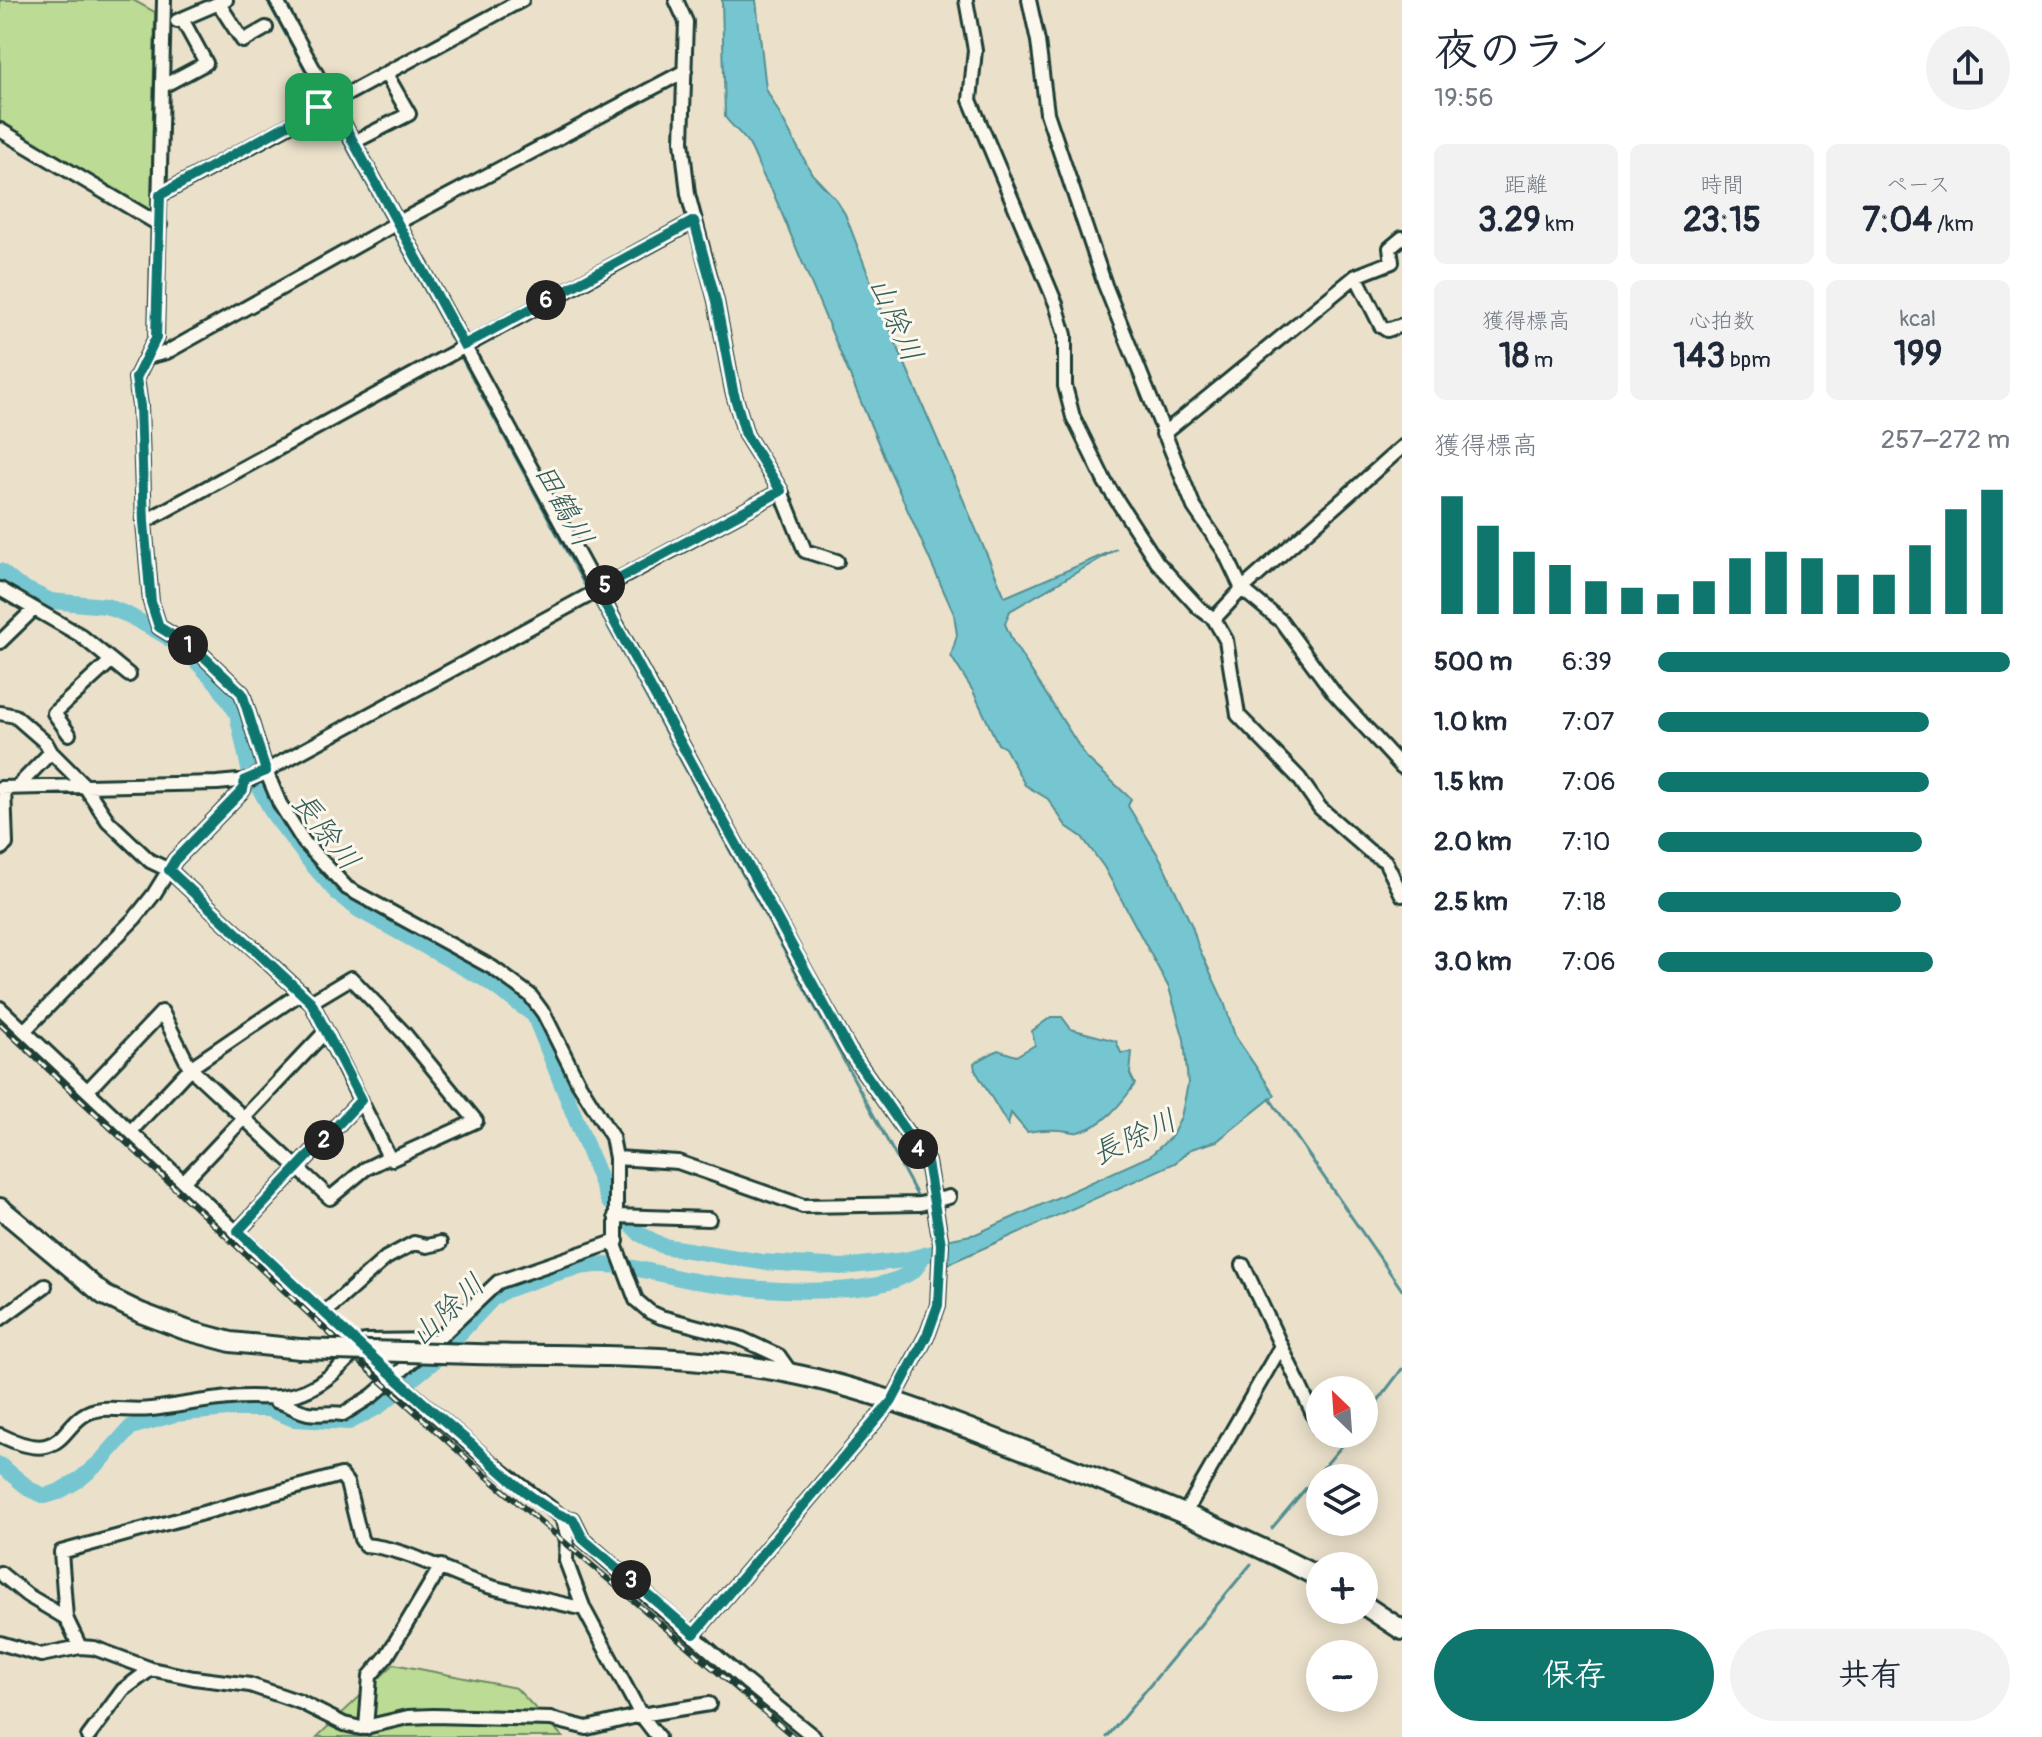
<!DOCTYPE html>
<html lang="ja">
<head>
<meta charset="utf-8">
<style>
  :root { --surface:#fff; --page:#f2f2f3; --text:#1f2937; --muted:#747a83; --accent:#0f766e }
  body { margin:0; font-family:Pangolin,"Klee One",sans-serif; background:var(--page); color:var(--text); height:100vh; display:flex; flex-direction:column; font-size:30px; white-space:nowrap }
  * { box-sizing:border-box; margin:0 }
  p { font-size:26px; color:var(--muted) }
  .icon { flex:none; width:44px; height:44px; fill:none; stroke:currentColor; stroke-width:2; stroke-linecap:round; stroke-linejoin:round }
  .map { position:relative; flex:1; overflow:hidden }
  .sheet { display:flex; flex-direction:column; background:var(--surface); width:640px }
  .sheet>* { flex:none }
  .needle { width:52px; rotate:335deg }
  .controls { position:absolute; left:1306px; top:1376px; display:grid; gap:16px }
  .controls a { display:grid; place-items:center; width:72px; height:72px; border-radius:50%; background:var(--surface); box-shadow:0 4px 20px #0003; font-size:40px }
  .pin { position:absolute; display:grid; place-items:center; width:68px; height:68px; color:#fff; margin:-34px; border-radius:16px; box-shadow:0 4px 12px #0006 }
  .km { position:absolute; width:40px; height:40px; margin:-20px; border-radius:50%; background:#222; color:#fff; font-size:22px; line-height:40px; text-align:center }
  .round { display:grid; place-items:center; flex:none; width:84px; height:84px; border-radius:42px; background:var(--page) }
  .overview { display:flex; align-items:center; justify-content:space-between; height:136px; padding:0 32px }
  h1 { font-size:44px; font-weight:800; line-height:60px }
  .stats { display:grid; grid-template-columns:repeat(3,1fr); gap:12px; height:136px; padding:8px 32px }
  .stats div { display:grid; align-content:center; border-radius:12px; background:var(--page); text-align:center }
  .stats b { font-size:34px; font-weight:800 }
  .stats small { font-size:22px; font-weight:400 }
  .stats p { font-size:22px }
  .chart { height:224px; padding:16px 32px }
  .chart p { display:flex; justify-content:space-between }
  .chart svg { width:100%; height:144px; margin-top:8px; stroke:var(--accent); stroke-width:6 }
  .primary-button { display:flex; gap:16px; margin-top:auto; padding:16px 32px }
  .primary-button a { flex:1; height:92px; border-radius:48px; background:var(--accent); color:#fff; font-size:32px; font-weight:800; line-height:92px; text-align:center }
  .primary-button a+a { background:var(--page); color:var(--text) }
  ul { padding:0 32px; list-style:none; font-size:26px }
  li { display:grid; grid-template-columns:128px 96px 1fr; align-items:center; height:60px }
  li i { height:20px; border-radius:10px; background:var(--accent) }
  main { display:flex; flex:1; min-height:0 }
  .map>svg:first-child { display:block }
  .green { fill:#bcdb94; stroke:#6e8c64; stroke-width:2 }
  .water { fill:#76c6d1; stroke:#538f92; stroke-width:2 }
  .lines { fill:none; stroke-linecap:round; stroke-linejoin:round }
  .stream { stroke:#538f92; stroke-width:3 }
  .river { stroke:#76c6d1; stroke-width:16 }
  .minor-casing { stroke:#1f3d34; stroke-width:18 }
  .highway-casing { stroke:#1f3d34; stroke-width:24 }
  .minor { stroke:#fbf7ec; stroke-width:12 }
  .highway { stroke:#fbf7ec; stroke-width:18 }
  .rail-casing { stroke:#1f3d34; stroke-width:6 }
  .rail { stroke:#fbf7ec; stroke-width:3; stroke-dasharray:9; stroke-linecap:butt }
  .highway-bridge-casing { stroke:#1f3d34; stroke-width:24; stroke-linecap:butt }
  .highway-bridge { stroke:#fbf7ec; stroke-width:18 }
  .route-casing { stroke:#fff; stroke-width:16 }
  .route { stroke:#0f766e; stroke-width:10 }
  .labels { text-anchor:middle; stroke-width:6; stroke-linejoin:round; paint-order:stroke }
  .water-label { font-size:30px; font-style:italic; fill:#355f5b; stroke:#fbf7ec }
</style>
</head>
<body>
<main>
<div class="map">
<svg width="1402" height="1737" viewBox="0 0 1402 1737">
  <rect width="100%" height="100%" fill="#ebe1cb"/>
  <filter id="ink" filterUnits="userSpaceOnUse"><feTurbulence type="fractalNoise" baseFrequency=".0125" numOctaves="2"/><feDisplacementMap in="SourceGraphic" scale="16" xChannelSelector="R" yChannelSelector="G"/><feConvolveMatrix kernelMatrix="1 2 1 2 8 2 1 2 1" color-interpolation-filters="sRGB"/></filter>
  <g filter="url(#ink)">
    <!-- green -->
    <path class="green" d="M0,0h133l22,12 -4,199 -151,-89z
      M394,1664l122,24 47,49h-246z"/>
    <!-- water -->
    <path class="water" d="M722,0h34l10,89 46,85 23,24 10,16 36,94 124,289 112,-48 -107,62 -5,13 8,18 73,115 45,42 -3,7 33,54 31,66 6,20 26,56 11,34 40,59 -58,46 -26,8 -16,14 -227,101 -2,-24 30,-6 174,-78 22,-20 9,-19 7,-33 -4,-45 -15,-51 -65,-121 -22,-30 -16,-11 -18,-27 -23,-14 -20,-37 -7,-4 -25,-53 -22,-35 6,-21 -3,-21 -67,-150 -115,-274c-11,-13 -13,-27 -21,-42 -5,-11 -18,-20 -26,-31z
      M1051,1017h11l9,12 45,12 5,12 11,-1 -2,22 5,10c-14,20 -31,42 -57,48 -6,1 -13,-2 -19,-2 -11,-1 -21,0 -32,2l-16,-19 -3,12 -33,-55 -1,-7 24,-13 18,6 19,-11 -3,-14z"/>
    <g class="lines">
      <!-- stream -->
      <path class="stream" d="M267,0l57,104
        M327,111l62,113
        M0,138l31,17
        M392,230l64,117
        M459,353l130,240
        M593,599l325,598
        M1270,1099l132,191
        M1364,1419l38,-50
        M1272,1528l80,-94
        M1107,1737l144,-173"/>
      <!-- river -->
      <path class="river" d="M0,571l17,14 34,16 55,5 22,9 38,21 26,21 25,26 20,30 12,56 25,46 36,47 27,31 22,17 127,70 48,35 75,187
        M627,1220l13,14 23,12 99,16 81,5 62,-7 47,-12
        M0,1465l31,25 14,6 13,-4 22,-13 20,-17 31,-35 44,-13 53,-5h41l25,10 55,3 29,-15 56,-46 58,-62 12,-8c24,-9 70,-26 95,-26 33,-1 63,11 96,16 50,9 176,20 218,-10 4,-3 7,-10 10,-15"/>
      <!-- minor casing -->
      <g class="minor-casing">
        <path id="minor" d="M164,0l-8,338 -20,40 4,28 4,116 7,80 8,25 39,24 44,42 24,78 14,33 24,38 43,46 146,80 37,27 14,19 34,68 34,55 4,21v89l20,53 14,12 11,5 79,21 39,18 12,17
          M276,0l522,958 51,92 78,112 14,82 -3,61 -10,28 -36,68 -198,233
          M676,0l10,22 -4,119 6,53 28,107 17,90 13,44 35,56 24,60 32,10
          M966,0l9,50 -5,50 86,204 9,31v51l8,31 32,65 52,80 41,45 16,12 12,21 12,75 61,63 21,30 49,43 16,10 17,34
          M1029,0l9,41 9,72 58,172 89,222 30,44 18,38 39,32 53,72 68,74
          M219,4l24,37 23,-13
          M177,21l49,-21
          M163,86l43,-23 -24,-44
          M0,130l160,95
          M354,142l55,-28 -23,-40
          M160,195c120,-65 241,-130 362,-195
          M1356,276l25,50 6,4 15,-5
          M147,357l20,-5 230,-129 288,-152
          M1163,434l193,-158 36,-14 -2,-14 12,-10
          M144,522l550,-301
          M0,589l80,46 49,40
          M1214,619l28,-30 160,-142
          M0,642l33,-32
          M0,713l15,3 31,27 5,9 33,33 24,36 42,40 19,9 142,132 78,155 3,2 84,-38 -72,-88 -53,-55 -40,24
          M69,734l-15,-21 57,-52
          M0,788l217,-5 32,-3 532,-289
          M16,788l35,-36
          M0,849l6,-5 -2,-56
          M0,1008l346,328 143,125 73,56 11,2 10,20 162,142 69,56
          M24,1031l111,-113 19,-24 21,-34 68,-70 2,-10
          M88,1090l74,-78 28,56 140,130 35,-29 24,-12
          M131,1131l59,-63 112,-76
          M616,1158l62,4 125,44 117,-2 29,-7
          M184,1181l142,-150
          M615,1216l94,3
          M238,1231l123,-131
          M1243,1265l77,164
          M324,1313l62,-55 28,-15 13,3 13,-3
          M0,1319l45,-33
          M275,1401c13,2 21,10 33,12 11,2 23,-1 35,1l29,-18 67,-58 59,-56 119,-41
          M0,1435c73,36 57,-22 102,-26 16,-1 33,2 49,0 27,-3 53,-9 80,-11 16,-2 33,0 49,-1 37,-3 63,-31 85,-56l72,-1
          M1185,1513l96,-167
          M562,1517l5,18 -1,26 18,48 57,106 17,22
          M0,1573l27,22 39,23 14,29
          M66,1618l-5,-66 280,-77 6,8 14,56 4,6c45,4 81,29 123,41 31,9 64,15 96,23
          M0,1643l41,12 39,-8 14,1 57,21 43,9 56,7 50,17 44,22 17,4 47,-11 25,-1 118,3 36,9 54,-13 68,-11
          M366,1728l4,-52 17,-20 54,-90
          M88,1737l35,-47 28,-21"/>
      </g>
      <!-- highway casing -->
      <g class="highway-casing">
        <path id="highway" d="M0,1208l104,87 37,18 45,17 45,12 69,7
          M474,1354c104,2 211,-1 315,19 87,17 170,52 253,84 94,37 189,73 278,121
          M1364,1605l38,25"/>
      </g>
      <!-- minor -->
      <use href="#minor" class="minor"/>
      <!-- highway -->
      <use href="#highway" class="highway"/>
      <!-- rail casing -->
      <g class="rail-casing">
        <path id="rail" d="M0,1024l358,336 118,107 318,270"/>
      </g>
      <!-- rail -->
      <use href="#rail" class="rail"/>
      <!-- highway-bridge casing -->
      <g class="highway-bridge-casing">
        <path id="highway-bridge" d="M300,1349l174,5"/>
      </g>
      <!-- highway-bridge -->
      <use href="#highway-bridge" class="highway-bridge"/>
    </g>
  </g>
  <g class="lines" filter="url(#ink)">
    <!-- route casing -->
    <g class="route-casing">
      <path id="route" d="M331,101l133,244 230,-124 22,80 17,90 13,44 35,56 -184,99 252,460 78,112 14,82 -3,61 -10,28 -36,68 -198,233 -111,-95 -10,-20c-29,-5 -80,-55 -103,-76 -80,-68 -156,-139 -232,-212l123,-131 -50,-98 -142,-132 6,-10 68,-70 2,-10 21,-9 -24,-78 -44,-42 -39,-24 -8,-25 -7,-80 -4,-116 -4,-28 20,-40 4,-143z"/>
    </g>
    <!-- route -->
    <use href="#route" class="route"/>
  </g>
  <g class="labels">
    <!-- water labels -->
    <g class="water-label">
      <text transform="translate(896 319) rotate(66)" y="10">山除川</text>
      <text transform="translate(564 505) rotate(61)" y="10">田鶴川</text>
      <text transform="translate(326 831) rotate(52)" y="10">長除川</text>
      <text transform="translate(1134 1137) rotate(-25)" y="10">長除川</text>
      <text transform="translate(447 1310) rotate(-43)" y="10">山除川</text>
    </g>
  </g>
</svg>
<div class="controls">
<a><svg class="needle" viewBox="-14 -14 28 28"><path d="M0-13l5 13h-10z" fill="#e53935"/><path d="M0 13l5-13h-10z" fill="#747a83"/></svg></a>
<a><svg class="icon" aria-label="layers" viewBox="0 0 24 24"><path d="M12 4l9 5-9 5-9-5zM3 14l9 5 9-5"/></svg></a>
<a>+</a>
<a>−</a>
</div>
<div class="pin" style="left:319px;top:107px;background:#1e9e55"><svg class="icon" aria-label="arrive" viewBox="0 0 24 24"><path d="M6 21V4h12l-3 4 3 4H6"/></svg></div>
<b class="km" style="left:188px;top:645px">1</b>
<b class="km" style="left:324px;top:1140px">2</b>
<b class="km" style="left:631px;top:1580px">3</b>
<b class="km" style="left:918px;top:1149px">4</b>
<b class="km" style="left:605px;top:585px">5</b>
<b class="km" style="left:546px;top:300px">6</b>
</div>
<section class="sheet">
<div class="overview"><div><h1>夜のラン</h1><p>19:56</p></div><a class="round"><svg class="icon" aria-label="share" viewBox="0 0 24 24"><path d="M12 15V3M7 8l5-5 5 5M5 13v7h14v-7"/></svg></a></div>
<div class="stats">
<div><p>距離</p><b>3.29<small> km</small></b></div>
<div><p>時間</p><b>23:15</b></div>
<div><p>ペース</p><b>7:04<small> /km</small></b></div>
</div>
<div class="stats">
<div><p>獲得標高</p><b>18<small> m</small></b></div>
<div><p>心拍数</p><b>143<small> bpm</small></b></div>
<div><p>kcal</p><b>199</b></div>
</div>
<div class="chart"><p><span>獲得標高</span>257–272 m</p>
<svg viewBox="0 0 160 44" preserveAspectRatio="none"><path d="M5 44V8M15 44V17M25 44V25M35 44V29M45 44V34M55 44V36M65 44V38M75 44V34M85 44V27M95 44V25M105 44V27M115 44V32M125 44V32M135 44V23M145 44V12M155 44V6"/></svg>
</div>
<ul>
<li><b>500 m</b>6:39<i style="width:100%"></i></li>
<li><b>1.0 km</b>7:07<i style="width:77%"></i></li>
<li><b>1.5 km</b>7:06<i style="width:77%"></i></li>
<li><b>2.0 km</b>7:10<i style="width:75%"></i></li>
<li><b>2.5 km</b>7:18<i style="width:69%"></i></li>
<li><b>3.0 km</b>7:06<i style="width:78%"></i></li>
</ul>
<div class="primary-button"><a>保存</a><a>共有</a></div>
</section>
</main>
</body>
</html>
